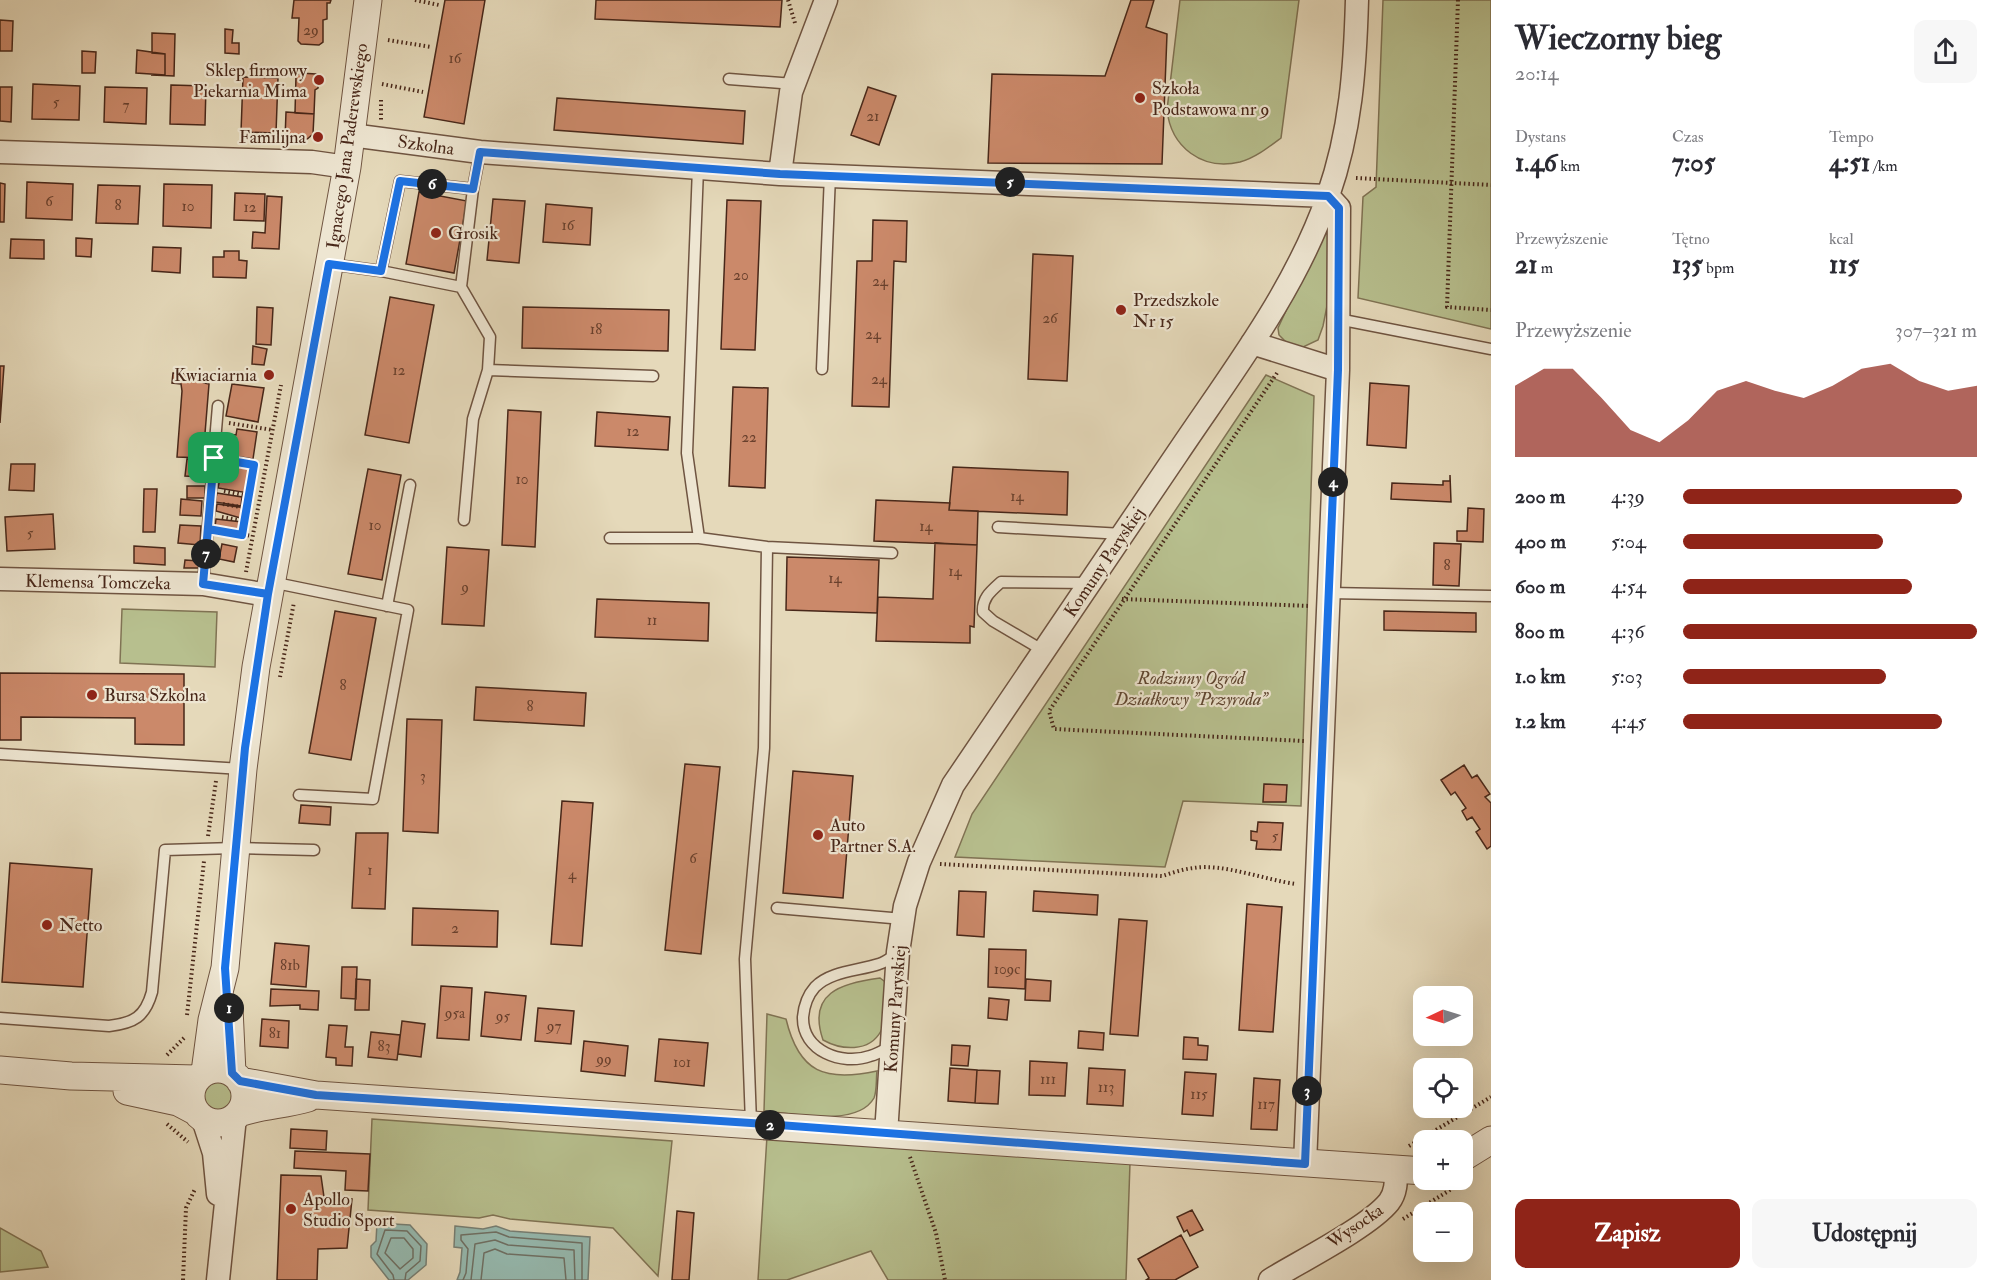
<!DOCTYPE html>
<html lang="pl">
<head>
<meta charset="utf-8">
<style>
  :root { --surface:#fff; --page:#f7f7f7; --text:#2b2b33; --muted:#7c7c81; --accent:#8f2418 }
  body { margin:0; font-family:"IM FELL Double Pica",serif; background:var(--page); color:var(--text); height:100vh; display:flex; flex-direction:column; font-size:22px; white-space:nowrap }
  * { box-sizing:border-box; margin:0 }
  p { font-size:20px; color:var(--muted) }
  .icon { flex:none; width:33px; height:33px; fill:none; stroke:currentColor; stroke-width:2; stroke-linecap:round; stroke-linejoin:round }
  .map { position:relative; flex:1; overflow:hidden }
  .panel { display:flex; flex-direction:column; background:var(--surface); width:510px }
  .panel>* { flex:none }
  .needle { width:39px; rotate:266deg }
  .controls { position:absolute; left:1413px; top:986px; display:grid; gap:12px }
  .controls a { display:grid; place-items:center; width:60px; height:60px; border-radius:12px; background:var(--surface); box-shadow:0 6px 24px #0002; font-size:30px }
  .pin { position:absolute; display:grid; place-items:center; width:51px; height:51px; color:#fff; margin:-26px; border-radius:12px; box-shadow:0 3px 9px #0006 }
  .km { position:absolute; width:30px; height:30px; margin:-15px; border-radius:50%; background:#222; color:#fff; font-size:16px; line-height:30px; text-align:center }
  .round { display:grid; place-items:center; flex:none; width:63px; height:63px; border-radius:12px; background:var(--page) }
  .head { display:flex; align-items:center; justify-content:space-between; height:102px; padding:0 24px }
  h1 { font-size:33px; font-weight:700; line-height:45px }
  .stats { display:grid; grid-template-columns:repeat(3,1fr); gap:9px; height:102px; padding:6px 24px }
  .stats div { display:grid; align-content:center }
  .stats b { font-size:26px; font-weight:700 }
  .stats small { font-size:16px; font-weight:400 }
  .stats p { font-size:16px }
  .chart { height:168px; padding:12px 24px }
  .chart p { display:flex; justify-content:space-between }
  .chart svg { width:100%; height:108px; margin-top:6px; fill:var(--accent); opacity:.7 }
  .primary-button { display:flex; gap:12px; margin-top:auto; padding:12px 24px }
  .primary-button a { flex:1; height:69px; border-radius:12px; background:var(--accent); color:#fff; font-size:24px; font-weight:700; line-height:69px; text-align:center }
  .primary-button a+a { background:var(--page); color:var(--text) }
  ul { padding:0 24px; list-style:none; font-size:20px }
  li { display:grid; grid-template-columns:96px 72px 1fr; align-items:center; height:45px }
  li i { height:15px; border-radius:8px; background:var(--accent) }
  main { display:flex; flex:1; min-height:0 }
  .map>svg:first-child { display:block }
  .green { fill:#b7bf8e; stroke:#807354; stroke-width:1.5 }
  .water { fill:#96bab0; stroke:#777f74; stroke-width:1.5 }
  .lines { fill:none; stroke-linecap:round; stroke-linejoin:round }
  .shore { stroke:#6f7064; stroke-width:1.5 }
  .building { fill:#cb896a; stroke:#482719; stroke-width:1.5 }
  .service-casing { stroke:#6f5441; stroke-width:13 }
  .minor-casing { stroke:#6f5441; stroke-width:25 }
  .tertiary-casing { stroke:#6f5441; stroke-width:29 }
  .path { stroke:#482719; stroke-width:4; stroke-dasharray:1.5 3; stroke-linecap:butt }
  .service { stroke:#eee6d2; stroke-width:10 }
  .minor { stroke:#eee6d2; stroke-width:22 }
  .tertiary { stroke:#eee6d2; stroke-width:27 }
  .route-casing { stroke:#fff; stroke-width:12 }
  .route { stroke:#1a73e8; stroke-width:8 }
  .poi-dot { fill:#8f2418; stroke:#eee6d2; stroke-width:2 }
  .labels { text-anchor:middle; stroke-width:4.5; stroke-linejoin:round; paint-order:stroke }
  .number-label { font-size:15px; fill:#69402d }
  .poi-label { font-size:18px; fill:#482719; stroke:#eee6d2; text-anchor:start }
  .street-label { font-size:18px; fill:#482719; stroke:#eee6d2 }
  .park-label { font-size:18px; font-style:italic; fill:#5e4530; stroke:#eee6d2 }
</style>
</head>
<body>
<main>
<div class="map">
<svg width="1491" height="1280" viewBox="0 0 1491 1280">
  <rect width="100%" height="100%" fill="#e5d9ba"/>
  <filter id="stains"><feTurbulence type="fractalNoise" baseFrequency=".00333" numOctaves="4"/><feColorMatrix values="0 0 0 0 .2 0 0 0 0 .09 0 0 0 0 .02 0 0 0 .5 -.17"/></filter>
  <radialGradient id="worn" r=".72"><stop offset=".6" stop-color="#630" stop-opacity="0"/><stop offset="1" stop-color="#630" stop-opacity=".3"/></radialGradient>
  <!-- green -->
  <path class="green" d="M1180,0h119l-18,138c-12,9 -26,20 -41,24 -38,9 -69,-15 -73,-52z
    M1383,0h108v329l-133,-31 5,-101 13,-10z
    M1328,220l1,76 -6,30 -5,14 -17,8 -15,-6 -7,-7 -1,-7z
    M1266,375l48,21 -13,410 -118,-5 -18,66 -210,-10 17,-43z
    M122,609l95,3 -2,55 -95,-4z
    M880,978l8,6c-2,11 -2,39 -7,47 -12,22 -40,19 -58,9 -16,-47 18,-57 57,-62z
    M767,1014l19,5c13,54 39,63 91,52 -1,8 0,20 -3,27 -17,30 -82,15 -110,13z
    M203 1096a15 15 0 1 1 30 0a15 15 0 1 1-30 0Z
    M372,1119l300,22 -14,135 -45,-48 -103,-9 -17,-4 -14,3 -111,-8z
    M767,1136l363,27 -4,117h-238l-17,-29 -84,29h-29z
    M0,1228l41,23 7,16 -48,5z"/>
  <!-- water -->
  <path class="water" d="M377,1223l33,2 17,19 -1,21 -18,15h-19l-18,-23v-11l5,-5z
    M455,1226l28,3 13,-3 14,5 80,6 -2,43h-131l3,-8 2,-24 -8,-1z"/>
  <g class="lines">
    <!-- shore -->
    <path class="shore" d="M391,1238h13l9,11v9l-13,11 -15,-16z
      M394,1280l-1,-5 -16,-21 8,-24 22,1 14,15 -1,15 -14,12 -1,7
      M463,1280l3,-7 2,-24 -7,-9v-5l35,-3 13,5 73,6v37
      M471,1280l4,-36 20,-4 13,5 66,5 1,30
      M481,1280l3,-27 11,-4 12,5 57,4 2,22"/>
  </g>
  <!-- building -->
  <path class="building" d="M294,0h37l-1,3h-3v16l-4,1v22l-4,3 -18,-1 -3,-3 1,-23h-7z
    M445,0h40l-21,124 -40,-7z
    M596,0h186l-2,27 -185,-8z
    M1131,0h23l-8,27 21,7 -5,130 -174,-1 4,-89 113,2z
    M0,20l13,1 -1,30h-12z
    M225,29l8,1 -1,13h7v11l-14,-1z
    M152,33l23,1 -1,42 -23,-1h14v-21l-13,-1z
    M137,50l28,4v21l-29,-2z
    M82,51l14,1 -1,21h-13z
    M300,73l16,1 3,3 -1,11 -3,2 -1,24 -19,-1 1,-37z
    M243,77l35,1 -2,55 -35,-1z
    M33,84l47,2 -1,34 -47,-1z
    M171,85l35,1 -1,39 -35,-1z
    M0,87h12l-1,35 -11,-1z
    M105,87l42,1 -1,36 -42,-2z
    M868,87l28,9 -17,49 -28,-10z
    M557,98l188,13 -2,33 -189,-14z
    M286,112l28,2 -1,20 -8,7 -20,-2z
    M27,182l46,2 -1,36 -46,-2z
    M0,183l5,1 -1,38h-4z
    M164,184l48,1 -1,43 -48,-2z
    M98,185l42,1 -2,38 -42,-1z
    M419,192l48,9 -13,72 -48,-9z
    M235,193l30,1 -1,27 -30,-1z
    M267,196l15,1 -3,52 -27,-1 1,-16 12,1z
    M493,199l32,2 -6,62 -32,-3z
    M727,200l34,1 -6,149 -34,-1z
    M546,204l46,4 -2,37 -47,-3z
    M873,220l34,1 -1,41 -12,-1 -5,146 -37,-1 5,-145h15z
    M76,238l16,1 -1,18 -15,-1z
    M11,239l33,1v19l-34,-1z
    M153,247l28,1 -1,25 -28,-2z
    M224,251h15v9l8,1 -1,17 -33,-1v-20h11z
    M1033,254l40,2 -6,125 -39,-2z
    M390,297l44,8 -25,138 -44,-8z
    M257,307l16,1 -2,37 -15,-1z
    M523,307l146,3 -1,41 -146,-3z
    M253,346l14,3 -3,16 -12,-1z
    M0,366h4l-4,57z
    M173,373l32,3 -1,7 5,1 -6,74 -26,-1 5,-66 -1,-7 -9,-1z
    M1370,383l39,3 -3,62 -39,-3z
    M232,384l32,4 -6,34 -32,-6z
    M733,387l35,1 -3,100 -36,-2z
    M508,410l33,2 -6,135 -33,-2z
    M597,412l73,5 -2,33 -73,-4z
    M237,429l20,3 -4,27 -32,-5v-21l15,2z
    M187,459l18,1 -1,17 -19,-1z
    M223,463l29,5 -4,25 -30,-5z
    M11,464h24l-1,27 -25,-1z
    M953,467l115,5 -1,43 -118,-5z
    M368,469l33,6 -19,105 -34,-6z
    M1450,475l1,27 -60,-3 1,-16 51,2v-4h7z
    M187,486h18v12h-18z
    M144,489h13l-2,43h-12z
    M217,493l25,4 -1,9 -26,-4z
    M181,499l21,2 -1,15 -21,-1z
    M876,500l74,3 -1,7 29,1 -1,34 -103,-4z
    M217,504l29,4 -2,11 -28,-8z
    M1468,508l16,1 -1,33 -26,-1v-10h10z
    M53,514l2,35 -48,2 -2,-34z
    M216,519l26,3 -2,9 -25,-4z
    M180,525l21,1 -1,19 -22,-2z
    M935,543l42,2 -3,82 -4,-1v17l-94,-2 2,-44 55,2z
    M1434,543l27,1 -2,42 -26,-1z
    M222,544l15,3 -3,15 -15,-3z
    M134,546l31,2v17l-31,-2z
    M447,547l42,3 -5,76 -42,-2z
    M787,557l92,3 -2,53 -91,-3z
    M185,560l14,1v7h-15z
    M597,599l112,4 -1,38 -113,-4z
    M335,611l41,7 -25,142 -42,-7z
    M1384,611l92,2v19l-92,-2z
    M0,673l184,1v71l-49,-1v-26l-114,-1v23h-21z
    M476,687l110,6 -2,33 -110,-6z
    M407,719l35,1 -4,113 -35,-2z
    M685,764l35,3 -19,187 -36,-4z
    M1464,765l8,13 5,-3 13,19 -5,3 6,6v43l-4,3 -11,-17 4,-3 -8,-12 -5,3 -5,-9 4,-3 -11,-16 -4,3 -10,-15z
    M793,771l60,5 -10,122 -60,-5z
    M1264,784l23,1 -1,17h-23z
    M562,801l31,2 -11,143 -31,-2z
    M301,805l30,2 -1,18 -31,-2z
    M1258,822l25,1 -2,27 -25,-1 1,-8 -6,-1v-9l6,1z
    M356,833h32l-3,76 -33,-1z
    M10,863l82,6 -9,118 -81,-5z
    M959,891l27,1 -2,45 -27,-2z
    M1034,891l64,4 -1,20 -64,-4z
    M1247,904l35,3 -9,125 -34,-2z
    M413,908l85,3 -1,36 -85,-2z
    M1119,919l28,2 -9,115 -28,-2z
    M275,943l34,3 -3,41 -35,-3z
    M989,949l37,1 -1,39 -37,-2z
    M342,967h15l-1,32 -15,-1z
    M356,979l14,1 -1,30h-14z
    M1026,979l25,2 -1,20 -25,-1z
    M441,986l31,2 -3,52 -32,-2z
    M271,989l48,2 -1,19 -18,-1v-4l-30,1z
    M485,992l41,4 -5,44 -40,-4z
    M989,998l20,2 -2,20 -19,-2z
    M538,1008l36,3 -3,33 -36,-3z
    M262,1019l27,2 -1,27 -28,-2z
    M402,1021l23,3 -4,33 -23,-3z
    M329,1025l18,1 -2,21h8l-1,19 -16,-1v-7l-10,-1z
    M1079,1031l25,2 -1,17 -25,-2z
    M371,1032l29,3 -3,25 -29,-3z
    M1184,1037l14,1v7l10,1 -1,14 -24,-1z
    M659,1039l49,4 -4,43 -49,-5z
    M584,1041l44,5 -3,30 -44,-5z
    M952,1045l18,1 -2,20 -17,-1z
    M1030,1061l37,2 -2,33 -36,-1z
    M950,1068l27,2 -2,33 -27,-2z
    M1089,1068l36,2 -2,36 -36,-2z
    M977,1070l23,1 -2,33 -23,-1z
    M1185,1072l31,2 -3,42 -31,-2z
    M1254,1078l26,2 -3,50 -26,-1z
    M291,1129l36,2 -1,19 -36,-2z
    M295,1151l75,3 -2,37 -23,-1 1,-19 -52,-3z
    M281,1175l40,1 3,21 28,2 -5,49 -29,1 -1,31h-40z
    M1192,1210l11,20 -13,6 -3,-6 -3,2 -7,-15z
    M677,1211l17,2 -5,67h-17z
    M1181,1235l17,32 -23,13h-29l3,-2 -11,-19z"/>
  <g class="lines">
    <!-- service casing -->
    <g class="service-casing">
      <path id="service" d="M729,79l65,5
        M698,168l-11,285 12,85 68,9 125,6
        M329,264l52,7 19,-90 73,8 7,-37
        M381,271l80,16 12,-98
        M461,287l29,50 -2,33 -15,49 -9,101
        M1338,319l153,30
        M822,369l8,-194
        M488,370l165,6
        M998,527l125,7
        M610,538h89
        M271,582l137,28 -35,189 -74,-4
        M203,584l15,-178
        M1329,593l162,3
        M387,606l23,-121
        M1044,651l-51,-30 -10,-9c-1,-14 8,-21 18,-30l88,1
        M0,754l242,15
        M777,908l126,11
        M0,1018l109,8c25,-3 36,-9 43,-34l13,-142 70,-2 79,2
        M891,1046c-7,4 -13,8 -21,10 -28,10 -68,-5 -67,-39 1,-11 4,-21 12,-30 16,-16 43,-16 64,-23 7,-2 13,-7 19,-11
        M751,1123l-6,-164 19,-211 3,-201"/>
    </g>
    <!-- minor casing -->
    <g class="minor-casing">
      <path id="minor" d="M351,135l129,17 300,22 548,22 11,12 -1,162 -33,794
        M0,152l312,10 35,5
        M780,174l11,-82 35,-92
        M1252,343l86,27
        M0,579l203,5 65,11
        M203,1119l11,34 4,41
        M886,1134l12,-182 7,-46 14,-44 34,-77c74,-110 149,-220 224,-331 55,-82 118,-163 151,-258 23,-66 27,-127 29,-196
        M218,1280l17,-163
        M1270,1280c29,-18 99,-53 119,-78 7,-9 7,-20 7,-31"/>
    </g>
    <!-- tertiary casing -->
    <g class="tertiary-casing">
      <path id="tertiary" d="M229,1008l3,65
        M191 1096a27 27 0 1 1 54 0a27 27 0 1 1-54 0Z
        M0,1070l71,6 125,3
        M205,1072l7,-52 13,-52 18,-199 13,-102 91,-500 21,-167
        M240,1081l76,14 1108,76
        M127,1091l51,11 17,9
        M239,1113c23,-8 46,-8 69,-15
        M1462,1158l29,-18"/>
    </g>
    <!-- path -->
    <path class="path" d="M415,0l24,5
      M788,0l7,23
      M1458,0l-11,307 44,3
      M388,40l43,7
      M382,84l41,8
      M381,100v20
      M1356,178l135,7
      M1277,373l-228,338 5,18 250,12
      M229,423l44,7
      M227,460l27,5 -5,31
      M224,491l25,5 -2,12
      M223,504l24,4 -3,13
      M222,517l22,4 -2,14
      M221,531l31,5
      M246,572l35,-187
      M1122,599l188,7
      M280,677l14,-75
      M208,836l8,-55
      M940,864l222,12c10,-3 21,-7 32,-8 28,-5 72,12 102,16
      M187,1015l17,-154
      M167,1055l18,-18
      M167,1124l21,18
      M1409,1146l82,-49
      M910,1157l26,76 9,47
      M1403,1219l60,-37
      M183,1280l3,-72 9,-19"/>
    <!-- service -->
    <use href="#service" class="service"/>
    <!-- minor -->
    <use href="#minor" class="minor"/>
    <!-- tertiary -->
    <use href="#tertiary" class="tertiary"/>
  </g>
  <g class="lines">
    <!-- route casing -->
    <g class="route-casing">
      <path id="route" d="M214,458l-11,126 65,10 -23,154 -20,220 7,105 8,8 76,14 435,28 554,41 33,-794 1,-162 -11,-12 -548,-22 -300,-22 -7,37 -73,-8 -19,90 -52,-7 -61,330 -65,-10 5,-55 34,6 12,-70 -40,-7"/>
    </g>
    <!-- route -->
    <use href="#route" class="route"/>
  </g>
  <!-- markers -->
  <g class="poi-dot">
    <circle cx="319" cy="80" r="6"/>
    <circle cx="1140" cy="98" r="6"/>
    <circle cx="318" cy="137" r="6"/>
    <circle cx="436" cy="233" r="6"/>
    <circle cx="1121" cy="310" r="6"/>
    <circle cx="269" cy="375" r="6"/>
    <circle cx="92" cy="695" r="6"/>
    <circle cx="818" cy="835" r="6"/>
    <circle cx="47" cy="925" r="6"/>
    <circle cx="291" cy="1209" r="6"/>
  </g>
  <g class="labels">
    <!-- number labels -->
    <g class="number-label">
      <text x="311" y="35">29</text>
      <text x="455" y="63">16</text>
      <text x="56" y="107">5</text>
      <text x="126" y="110">7</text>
      <text x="873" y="121">21</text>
      <text x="49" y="206">6</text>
      <text x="118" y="210">8</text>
      <text x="188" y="211">10</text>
      <text x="250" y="212">12</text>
      <text x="568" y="230">16</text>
      <text x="741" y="280">20</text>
      <text x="880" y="286">24</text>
      <text x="1050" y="323">26</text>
      <text x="596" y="334">18</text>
      <text x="873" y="339">24</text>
      <text x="399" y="375">12</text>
      <text x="879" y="384">24</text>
      <text x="633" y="436">12</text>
      <text x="749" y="442">22</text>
      <text x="522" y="484">10</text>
      <text x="1017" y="501">14</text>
      <text x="375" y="530">10</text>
      <text x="926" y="531">14</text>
      <text x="30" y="538">5</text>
      <text x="1447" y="570">8</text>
      <text x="955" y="576">14</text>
      <text x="835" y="583">14</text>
      <text x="465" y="592">9</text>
      <text x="652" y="625">11</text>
      <text x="343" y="690">8</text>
      <text x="530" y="711">8</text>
      <text x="423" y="781">3</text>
      <text x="1275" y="841">5</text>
      <text x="693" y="863">6</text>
      <text x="370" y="875">1</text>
      <text x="572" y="879">4</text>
      <text x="455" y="933">2</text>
      <text x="290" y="970">81b</text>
      <text x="1007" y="974">109c</text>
      <text x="455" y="1018">95a</text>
      <text x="503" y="1021">95</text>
      <text x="554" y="1031">97</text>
      <text x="275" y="1038">81</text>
      <text x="384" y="1051">83</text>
      <text x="604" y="1064">99</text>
      <text x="682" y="1067">101</text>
      <text x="1048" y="1084">111</text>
      <text x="1106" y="1092">113</text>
      <text x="1199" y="1099">115</text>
      <text x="1266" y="1109">117</text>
    </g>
    <!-- poi labels -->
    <g class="poi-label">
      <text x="307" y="76" text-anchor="end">Sklep firmowy<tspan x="307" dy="21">Piekarnia Mima</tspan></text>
      <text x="1152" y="94">Szkoła<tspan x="1152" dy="21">Podstawowa nr 9</tspan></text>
      <text x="306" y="143" text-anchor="end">Familijna</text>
      <text x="448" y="239">Grosik</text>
      <text x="1133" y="306">Przedszkole<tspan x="1133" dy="21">Nr 15</tspan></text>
      <text x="257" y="381" text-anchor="end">Kwiaciarnia</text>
      <text x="104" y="701">Bursa Szkolna</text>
      <text x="830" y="831">Auto<tspan x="830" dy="21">Partner S.A.</tspan></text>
      <text x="59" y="931">Netto</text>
      <text x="303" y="1205">Apollo<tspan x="303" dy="21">Studio Sport</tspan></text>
    </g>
    <!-- street labels -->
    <g class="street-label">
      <text transform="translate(426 145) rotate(8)" y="6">Szkolna</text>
      <text transform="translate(347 146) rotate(-82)" y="6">Ignacego Jana Paderewskiego</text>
      <text transform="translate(1104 562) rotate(-56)" y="6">Komuny Paryskiej</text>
      <text transform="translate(98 582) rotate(1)" y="6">Klemensa Tomczeka</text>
      <text transform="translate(895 1009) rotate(-86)" y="6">Komuny Paryskiej</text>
      <text transform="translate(1355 1226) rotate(-35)" y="6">Wysocka</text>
    </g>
    <!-- park labels -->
    <g class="park-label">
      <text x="1191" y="684">Rodzinny Ogród<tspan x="1191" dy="21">Działkowy "Przyroda"</tspan></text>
    </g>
  </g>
  <rect width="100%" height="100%" filter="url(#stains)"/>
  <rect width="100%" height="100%" fill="url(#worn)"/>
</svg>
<div class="controls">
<a><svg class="needle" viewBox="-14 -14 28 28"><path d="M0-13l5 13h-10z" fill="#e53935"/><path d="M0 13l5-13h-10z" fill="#7c7c81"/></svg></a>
<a><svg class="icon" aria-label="locate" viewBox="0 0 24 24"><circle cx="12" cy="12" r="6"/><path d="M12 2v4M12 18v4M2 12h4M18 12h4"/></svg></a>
<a>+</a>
<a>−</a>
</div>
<div class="pin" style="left:214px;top:458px;background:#1e9e55"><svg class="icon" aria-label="arrive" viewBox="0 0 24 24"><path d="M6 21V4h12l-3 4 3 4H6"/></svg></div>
<b class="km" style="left:229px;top:1008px">1</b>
<b class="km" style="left:770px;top:1125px">2</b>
<b class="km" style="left:1307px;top:1091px">3</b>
<b class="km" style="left:1333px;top:482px">4</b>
<b class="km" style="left:1010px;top:182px">5</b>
<b class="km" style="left:432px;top:184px">6</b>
<b class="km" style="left:206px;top:554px">7</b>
</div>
<section class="panel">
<div class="head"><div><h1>Wieczorny bieg</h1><p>20:14</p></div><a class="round"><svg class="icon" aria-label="share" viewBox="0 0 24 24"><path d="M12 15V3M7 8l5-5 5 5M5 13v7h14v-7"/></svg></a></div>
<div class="stats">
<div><p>Dystans</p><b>1.46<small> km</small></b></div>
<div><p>Czas</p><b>7:05</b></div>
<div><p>Tempo</p><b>4:51<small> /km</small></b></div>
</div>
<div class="stats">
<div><p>Przewyższenie</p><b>21<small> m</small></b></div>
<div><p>Tętno</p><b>135<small> bpm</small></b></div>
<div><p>kcal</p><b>115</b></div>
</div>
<div class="chart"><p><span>Przewyższenie</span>307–321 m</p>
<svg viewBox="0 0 160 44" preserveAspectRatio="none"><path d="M0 44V15L10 8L20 8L30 20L40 33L50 38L60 29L70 17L80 13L90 17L100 20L110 15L120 8L130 6L140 13L150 17L160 15V44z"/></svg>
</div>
<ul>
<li><b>200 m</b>4:39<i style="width:95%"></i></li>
<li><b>400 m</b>5:04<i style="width:68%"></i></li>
<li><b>600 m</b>4:54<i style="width:78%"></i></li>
<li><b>800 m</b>4:36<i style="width:100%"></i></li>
<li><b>1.0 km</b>5:03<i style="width:69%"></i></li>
<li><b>1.2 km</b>4:45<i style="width:88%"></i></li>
</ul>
<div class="primary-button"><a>Zapisz</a><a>Udostępnij</a></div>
</section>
</main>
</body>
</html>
